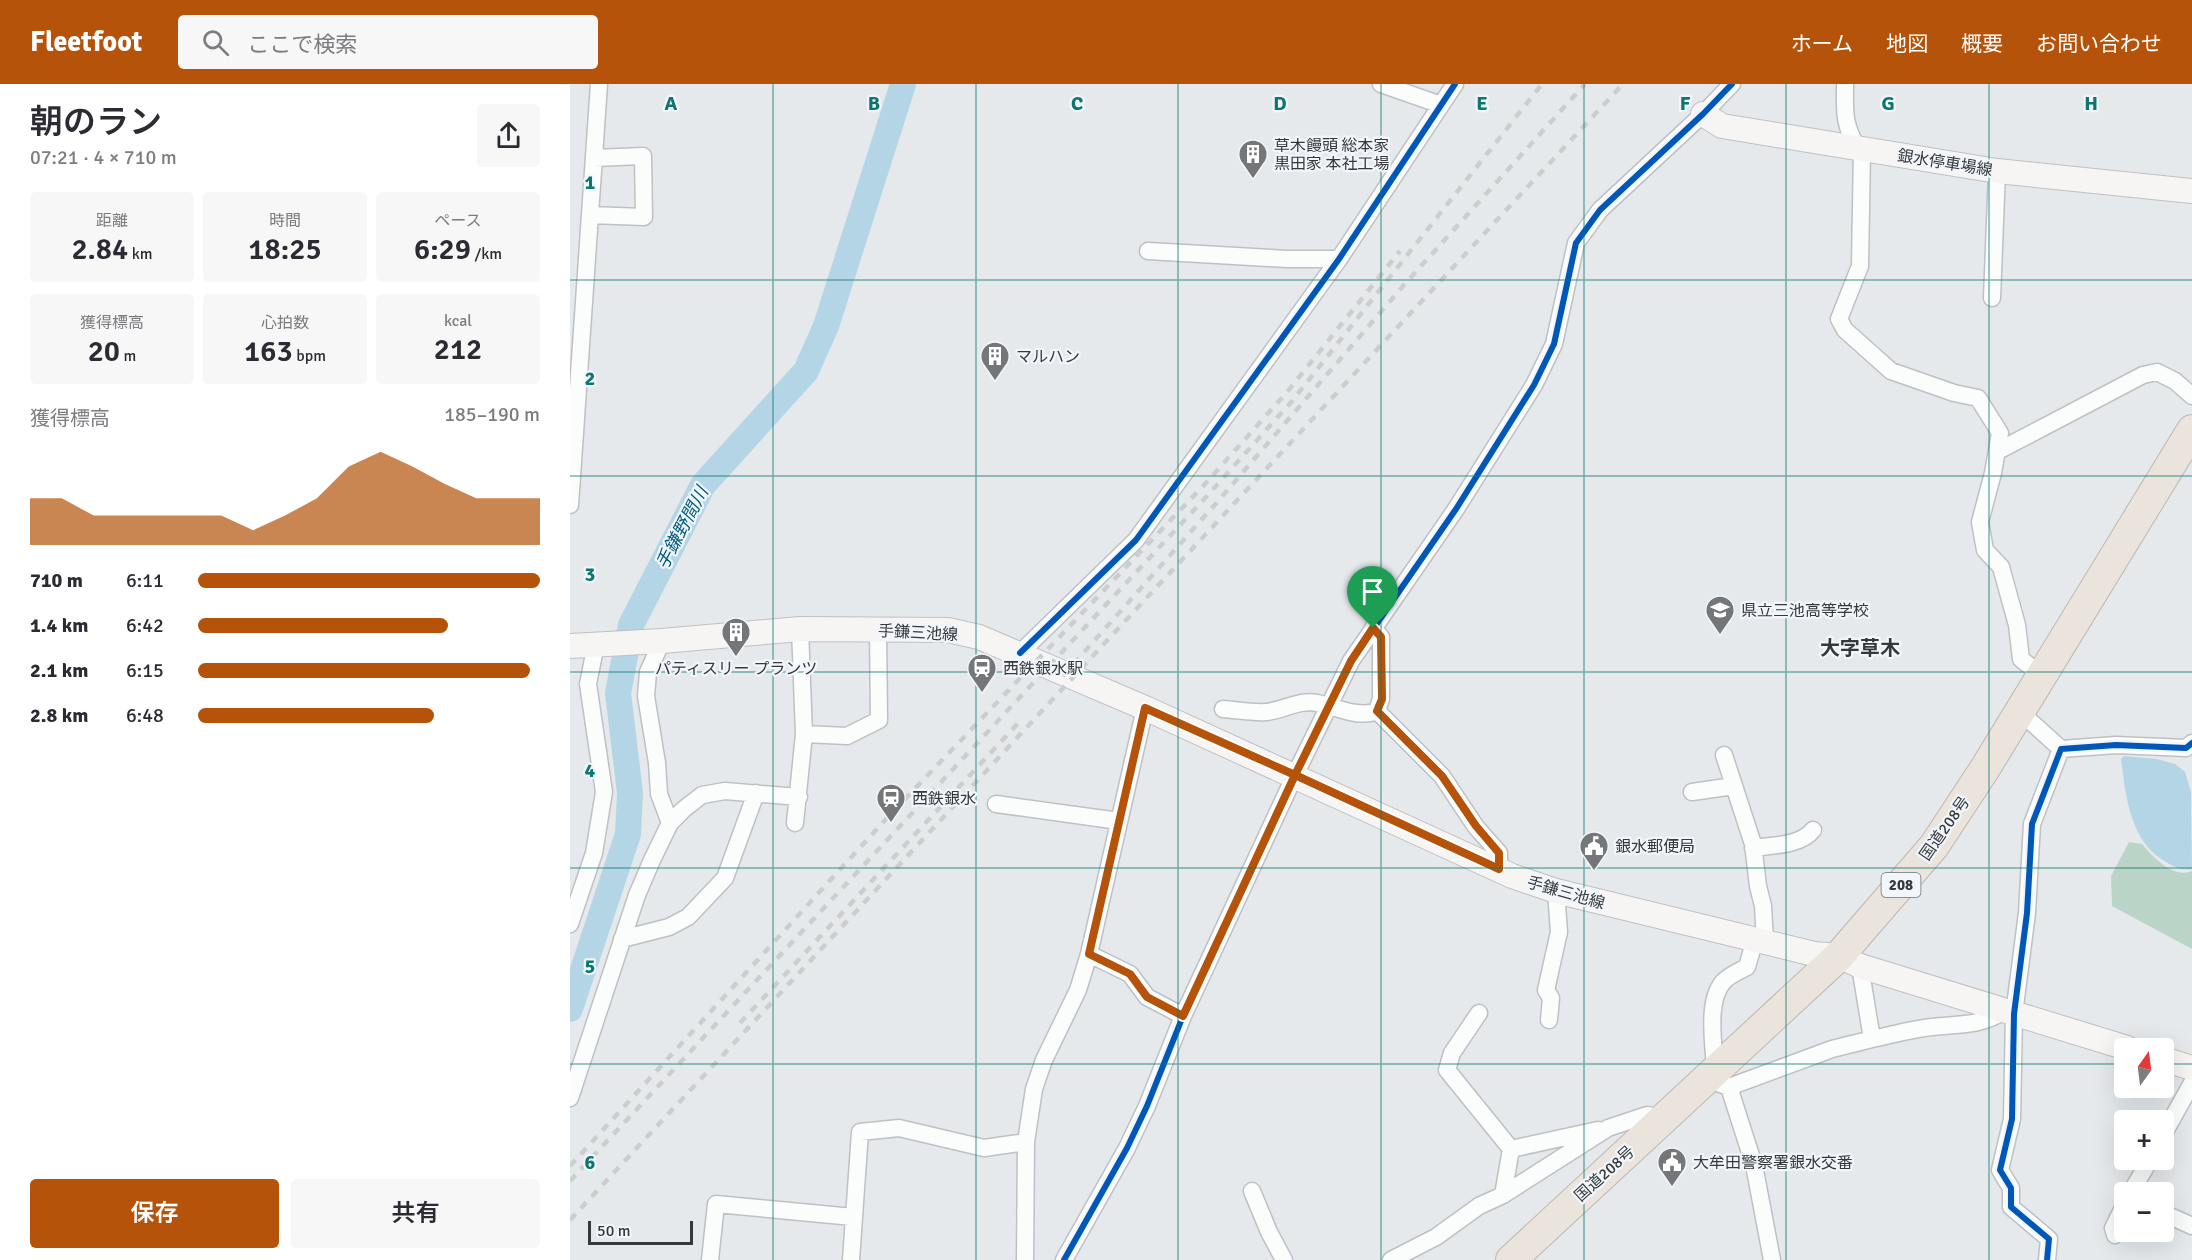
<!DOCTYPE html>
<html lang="ja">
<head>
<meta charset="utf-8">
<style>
  :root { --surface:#fff; --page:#f7f7f7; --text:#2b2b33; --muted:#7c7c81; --accent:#b45309 }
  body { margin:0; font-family:Signika,"Noto Sans JP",sans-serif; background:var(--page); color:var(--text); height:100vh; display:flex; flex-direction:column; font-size:22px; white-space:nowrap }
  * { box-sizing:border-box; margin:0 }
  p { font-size:20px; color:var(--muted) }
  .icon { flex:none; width:33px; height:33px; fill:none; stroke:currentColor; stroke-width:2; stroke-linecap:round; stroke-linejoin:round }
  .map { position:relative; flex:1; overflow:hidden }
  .panel { display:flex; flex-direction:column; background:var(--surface); width:570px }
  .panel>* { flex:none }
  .needle { width:39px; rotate:14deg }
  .buttons { position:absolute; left:1544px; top:954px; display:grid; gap:12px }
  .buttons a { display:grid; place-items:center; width:60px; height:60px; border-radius:6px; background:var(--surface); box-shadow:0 6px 24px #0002; font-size:30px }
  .scale { position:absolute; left:18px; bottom:15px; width:105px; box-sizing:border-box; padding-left:6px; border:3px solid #36383a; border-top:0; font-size:16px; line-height:21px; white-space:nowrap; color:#36383a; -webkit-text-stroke:4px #f1f6fc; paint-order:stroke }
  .pin { position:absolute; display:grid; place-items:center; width:51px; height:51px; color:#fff; margin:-62px -26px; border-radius:50% 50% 50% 0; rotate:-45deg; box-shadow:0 0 6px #0007 }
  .pin .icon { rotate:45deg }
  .round { display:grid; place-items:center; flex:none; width:63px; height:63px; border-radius:6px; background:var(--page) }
  .headline { display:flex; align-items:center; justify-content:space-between; height:102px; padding:0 30px }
  h1 { font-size:33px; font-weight:600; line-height:45px }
  .figures { display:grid; grid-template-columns:repeat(3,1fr); gap:9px; height:102px; padding:6px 30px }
  .figures div { display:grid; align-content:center; border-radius:6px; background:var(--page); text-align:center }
  .figures b { font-size:30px; font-weight:600 }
  .figures small { font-size:16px; font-weight:400 }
  .figures p { font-size:16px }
  .chart { height:168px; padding:12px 30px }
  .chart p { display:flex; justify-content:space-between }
  .chart svg { width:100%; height:108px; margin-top:6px; fill:var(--accent); opacity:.7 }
  .action { display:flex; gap:12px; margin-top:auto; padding:12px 30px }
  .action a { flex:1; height:69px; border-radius:6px; background:var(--accent); color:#fff; font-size:24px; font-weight:600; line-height:69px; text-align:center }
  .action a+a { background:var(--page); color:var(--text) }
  ul { padding:0 30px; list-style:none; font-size:20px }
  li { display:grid; grid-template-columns:96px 72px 1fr; align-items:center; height:45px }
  li i { height:15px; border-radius:8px; background:var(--accent) }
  header { display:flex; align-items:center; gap:36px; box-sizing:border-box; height:84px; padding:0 30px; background:var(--accent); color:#fff }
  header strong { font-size:28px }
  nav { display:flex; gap:33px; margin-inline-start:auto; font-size:21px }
  .search { width:420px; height:54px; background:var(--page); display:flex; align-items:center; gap:15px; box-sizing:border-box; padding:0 21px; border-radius:6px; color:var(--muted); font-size:22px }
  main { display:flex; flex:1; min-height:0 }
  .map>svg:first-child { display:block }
  .forest { fill:#bbd4c8 }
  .water { fill:#b4d5e5 }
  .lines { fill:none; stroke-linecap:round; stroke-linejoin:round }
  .river { stroke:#b4d5e5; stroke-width:26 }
  .street-casing { stroke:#bec0c3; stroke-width:19 }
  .secondary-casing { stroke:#bec0c3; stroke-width:26 }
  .highway-casing { stroke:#bcb6b0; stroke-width:32 }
  .street { stroke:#fbfcfc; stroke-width:16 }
  .secondary { stroke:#f6f5f3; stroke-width:24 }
  .highway { stroke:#eae4dd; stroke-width:30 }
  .rail { stroke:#cccdcd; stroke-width:4.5; stroke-dasharray:8 8; stroke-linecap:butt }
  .cycleway-casing { stroke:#f1f6fc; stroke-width:10 }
  .cycleway { stroke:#0057b8; stroke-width:6 }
  .route-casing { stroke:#fff; stroke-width:12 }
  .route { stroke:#b45309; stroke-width:8 }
  .grid { fill:none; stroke:#0f766e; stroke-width:1.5; stroke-opacity:0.55 }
  .labels { text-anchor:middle; stroke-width:4.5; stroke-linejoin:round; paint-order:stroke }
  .shield { fill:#f1f6fc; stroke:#6e7174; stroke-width:1.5 }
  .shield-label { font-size:15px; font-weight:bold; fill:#36383a }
  .poi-label { font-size:16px; fill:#36383a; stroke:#f1f6fc; text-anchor:start }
  .street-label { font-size:16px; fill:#36383a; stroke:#f1f6fc }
  .water-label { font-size:18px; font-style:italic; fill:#005d79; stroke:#f1f6fc }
  .quarter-label { font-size:20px; font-weight:bold; fill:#36383a; stroke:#f1f6fc }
  .grid-label { font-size:20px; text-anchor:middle; font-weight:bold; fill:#0f766e; stroke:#f1f6fc; stroke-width:4.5; stroke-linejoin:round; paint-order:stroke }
</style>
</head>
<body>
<header>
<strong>Fleetfoot</strong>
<div class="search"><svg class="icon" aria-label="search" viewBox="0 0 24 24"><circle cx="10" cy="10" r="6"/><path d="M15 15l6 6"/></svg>ここで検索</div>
<nav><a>ホーム</a><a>地図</a><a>概要</a><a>お問い合わせ</a></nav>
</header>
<main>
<section class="panel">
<div class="headline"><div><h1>朝のラン</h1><p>07:21 · 4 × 710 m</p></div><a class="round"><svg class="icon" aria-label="share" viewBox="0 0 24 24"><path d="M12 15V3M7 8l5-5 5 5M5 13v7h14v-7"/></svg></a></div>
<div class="figures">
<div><p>距離</p><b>2.84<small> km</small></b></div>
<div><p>時間</p><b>18:25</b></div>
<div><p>ペース</p><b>6:29<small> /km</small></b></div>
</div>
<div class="figures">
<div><p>獲得標高</p><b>20<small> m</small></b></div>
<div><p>心拍数</p><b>163<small> bpm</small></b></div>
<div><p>kcal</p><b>212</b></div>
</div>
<div class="chart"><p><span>獲得標高</span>185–190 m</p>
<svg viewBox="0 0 160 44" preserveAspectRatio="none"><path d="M0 44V25L10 25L20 32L30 32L40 32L50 32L60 32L70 38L80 32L90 25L100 12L110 6L120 12L130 19L140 25L150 25L160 25V44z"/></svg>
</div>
<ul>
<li><b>710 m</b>6:11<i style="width:100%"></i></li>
<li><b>1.4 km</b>6:42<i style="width:73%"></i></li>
<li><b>2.1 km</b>6:15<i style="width:97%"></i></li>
<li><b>2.8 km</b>6:48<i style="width:69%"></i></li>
</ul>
<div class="action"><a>保存</a><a>共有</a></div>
</section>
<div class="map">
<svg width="1622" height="1176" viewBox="0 0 1622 1176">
  <rect width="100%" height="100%" fill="#e6e9ec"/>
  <!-- forest -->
  <path class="forest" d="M1559,758l13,2c11,13 31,35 50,27v78l-80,-43 -1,-30z"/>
  <!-- water -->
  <path class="water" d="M1554,672l33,3 18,5 10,8 6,20 1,77c-9,2 -18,-2 -26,-7 -36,-20 -40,-65 -45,-103z"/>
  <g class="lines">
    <!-- river -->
    <path class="river" d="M0,925l58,-175 2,-41 -12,-100 13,-68 72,-140 103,-114 20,-45 77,-242"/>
    <!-- street casing -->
    <g class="street-casing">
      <path id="street" d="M811,0l60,21
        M1275,0c0,29 -2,37 12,64
        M1292,65l-2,117 -21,53 6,11 46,41 63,22 24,5 22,35 -7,40 -13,49 5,28 16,17 16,58 4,34 20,16
        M20,131l54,2 -1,-61 -49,2
        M578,167l139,8h52
        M1422,214l5,-127
        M1428,367l145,-76 14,-3 18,9 17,15
        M0,421l29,-421
        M92,557l-14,31 -2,24 11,67 2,31 11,29
        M450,569l116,-113 203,-281 116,-175
        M653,625c14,1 29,4 43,3 16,-1 33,-13 51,-9 18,3 41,16 60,8l4,-12v-62l-8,-9
        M807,627l65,65 34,51 23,26v16
        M1449,627l42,38
        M234,650l43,2 32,-16 -1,-91
        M1154,671l29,89 5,42 5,20 2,36
        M1122,708l42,-6
        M426,720l123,17
        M225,739l9,-89 -4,-105
        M1183,764c20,-3 47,-2 60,-18
        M0,840l24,-71 10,-61 -16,-108 8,-40
        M52,855l47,-12 19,-10 37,-39 31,-85
        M519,870l41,20 17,23 36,19
        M909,929l-27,40 -5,17 64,79 -8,46
        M979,936l2,-22 -5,-8 13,-58 -3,-41
        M1302,955c20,-4 39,-10 60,-12 26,-3 50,-1 72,-16
        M1145,986c-1,-25 -9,-68 8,-88 5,-6 16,-11 24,-15l8,-28
        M1135,995l24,8 103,-38 40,-10 -12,-73
        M1159,1003l25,78 18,95
        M0,1014l67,-203 15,-35 18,-37 14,-14 18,-14 23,-4 74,6
        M1593,1051l29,-52
        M941,1065l87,-19
        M682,1107l17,41 15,28
        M1561,1108l19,-32
        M1593,1129l29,13
        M1545,1151l-2,-7 11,-22
        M140,1176l6,-56 137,13
        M281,1176l9,-128 39,-4 85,20 42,-6
        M455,1176l1,-118 8,-53 10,-29 34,-70 11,-36 56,-246
        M494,1176l63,-112 20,-42 36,-90 112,-241 56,-114 105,-152 78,-124 20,-41 22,-101 24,-33 103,-96 29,-30
        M821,1176l45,-23 43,-31 24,-11 105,-67 39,-13 17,3
        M1477,1176l2,-21 -38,-32v-19l-11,-18 12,-51 2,-105 13,-101 5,-89 29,-75 55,-4 70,3 6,-5"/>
    </g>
    <!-- secondary casing -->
    <g class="secondary-casing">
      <path id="secondary" d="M1133,30l19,12 275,45 195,20
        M0,562l92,-5 138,-12 148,1 31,7 166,71 367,168 44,15 258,63 25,2 21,10 267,82
        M1593,975l29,9"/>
    </g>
    <!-- highway casing -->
    <g class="highway-casing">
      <path id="highway" d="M941,1176l328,-304 95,-110 50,-76 208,-340"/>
    </g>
    <!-- street -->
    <use href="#street" class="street"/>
    <!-- secondary -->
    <use href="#secondary" class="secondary"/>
    <!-- highway -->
    <use href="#highway" class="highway"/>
    <!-- rail -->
    <path class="rail" d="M493,592l156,-176 185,-215 181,-201
      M170,939l282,-304
      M0,1082l316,-347 319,-335 83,-93 112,-140
      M0,1097l637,-685 86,-96 249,-316
      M0,1136l1053,-1136"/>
    <!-- cycleway casing -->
    <g class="cycleway-casing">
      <path id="cycleway" d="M450,569l116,-113 203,-281 116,-175
        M494,1176l63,-112 20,-42 36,-90 112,-241 56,-114 105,-152 78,-124 20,-41 22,-101 24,-33 103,-96 29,-30
        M1477,1176l2,-21 -38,-32v-19l-11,-18 12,-51 2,-105 13,-101 5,-89 29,-75 55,-4 70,3 6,-5"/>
    </g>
    <!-- cycleway -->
    <use href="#cycleway" class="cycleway"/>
  </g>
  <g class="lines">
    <!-- route casing -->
    <g class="route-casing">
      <path id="route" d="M803,544l-22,33 -56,114 -150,-67 -56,246 41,20 17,23 36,19 112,-241 204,94v-16l-23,-27 -34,-50 -65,-65 5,-12 -1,-62 -8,-9"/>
    </g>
    <!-- route -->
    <use href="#route" class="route"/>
  </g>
  <!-- grid -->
  <path class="grid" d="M203,0v1176M406,0v1176M608,0v1176M811,0v1176M1014,0v1176M1216,0v1176M1419,0v1176M0,196h1622M0,392h1622M0,588h1622M0,784h1622M0,980h1554M1593,980h29"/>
  <!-- icons -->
  <defs>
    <g id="building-pin" transform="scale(1.5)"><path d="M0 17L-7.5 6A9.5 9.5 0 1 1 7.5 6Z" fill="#747678" stroke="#f1f6fc"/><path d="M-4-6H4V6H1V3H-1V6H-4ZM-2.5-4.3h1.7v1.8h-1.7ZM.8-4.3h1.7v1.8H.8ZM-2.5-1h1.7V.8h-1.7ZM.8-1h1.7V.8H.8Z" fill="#fff"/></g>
    <g id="school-pin" transform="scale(1.5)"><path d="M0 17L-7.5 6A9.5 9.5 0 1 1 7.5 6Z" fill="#747678" stroke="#f1f6fc"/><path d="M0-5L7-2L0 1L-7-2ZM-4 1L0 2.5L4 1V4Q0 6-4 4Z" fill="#fff"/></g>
    <g id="station-pin" transform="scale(1.5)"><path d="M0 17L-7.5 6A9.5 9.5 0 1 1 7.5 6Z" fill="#747678" stroke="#f1f6fc"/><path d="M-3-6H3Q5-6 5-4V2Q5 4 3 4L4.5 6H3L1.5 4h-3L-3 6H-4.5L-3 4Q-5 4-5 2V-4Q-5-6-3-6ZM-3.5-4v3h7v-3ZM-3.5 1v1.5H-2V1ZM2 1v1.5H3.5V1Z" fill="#fff"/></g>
    <g id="civic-pin" transform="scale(1.5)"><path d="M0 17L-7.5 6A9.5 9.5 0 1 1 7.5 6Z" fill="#747678" stroke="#f1f6fc"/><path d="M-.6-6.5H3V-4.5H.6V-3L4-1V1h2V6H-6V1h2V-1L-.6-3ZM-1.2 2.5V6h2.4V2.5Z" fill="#fff"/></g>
  </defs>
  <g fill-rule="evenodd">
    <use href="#building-pin" x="683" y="70"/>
    <use href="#building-pin" x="425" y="272"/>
    <use href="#school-pin" x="1150" y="526"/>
    <use href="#building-pin" x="166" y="548"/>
    <use href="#station-pin" x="412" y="584"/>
    <use href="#station-pin" x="321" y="714"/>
    <use href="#civic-pin" x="1024" y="762"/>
    <use href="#civic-pin" x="1102" y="1078"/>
  </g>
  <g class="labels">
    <!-- shield labels -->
    <rect class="shield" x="1311.5" y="789" width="39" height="24" rx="4.5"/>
    <g class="shield-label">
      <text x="1331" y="806">208</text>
    </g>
    <!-- poi labels -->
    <g class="poi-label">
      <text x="704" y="67">草木饅頭 総本家<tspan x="704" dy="18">黒田家 本社工場</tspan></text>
      <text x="446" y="278">マルハン</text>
      <text x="1171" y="532">県立三池高等学校</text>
      <text x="166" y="590" text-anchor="middle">パティスリー プランツ</text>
      <text x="433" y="590">西鉄銀水駅</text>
      <text x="342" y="720">西鉄銀水</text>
      <text x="1045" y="768">銀水郵便局</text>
      <text x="1123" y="1084">大牟田警察署銀水交番</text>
    </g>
    <!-- street labels -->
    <g class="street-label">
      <text transform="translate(1375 78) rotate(9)" y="6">銀水停車場線</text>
      <text transform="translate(348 548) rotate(3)" y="6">手鎌三池線</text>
      <text transform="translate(1374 744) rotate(-55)" y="6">国道208号</text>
      <text transform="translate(996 808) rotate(16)" y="6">手鎌三池線</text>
      <text transform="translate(1034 1089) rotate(-42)" y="6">国道208号</text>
    </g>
    <!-- water labels -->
    <g class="water-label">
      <text transform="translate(112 444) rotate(-62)" y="6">手鎌野間川</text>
    </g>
    <!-- quarter labels -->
    <g class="quarter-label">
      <text x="1290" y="571">大字草木</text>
    </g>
  </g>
  <g class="grid-label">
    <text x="101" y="26">A</text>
    <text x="304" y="26">B</text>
    <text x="507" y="26">C</text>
    <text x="710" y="26">D</text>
    <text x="912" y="26">E</text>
    <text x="1115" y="26">F</text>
    <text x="1318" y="26">G</text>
    <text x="1521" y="26">H</text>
    <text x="20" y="105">1</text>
    <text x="20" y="301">2</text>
    <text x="20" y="497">3</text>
    <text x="20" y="693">4</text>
    <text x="20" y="889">5</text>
    <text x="20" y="1085">6</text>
  </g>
</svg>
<div class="buttons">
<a><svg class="needle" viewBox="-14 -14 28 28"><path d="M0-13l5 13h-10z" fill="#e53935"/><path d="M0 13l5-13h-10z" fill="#7c7c81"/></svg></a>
<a>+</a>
<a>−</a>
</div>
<div class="scale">50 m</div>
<div class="pin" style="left:803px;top:544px;background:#1e9e55"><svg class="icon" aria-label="arrive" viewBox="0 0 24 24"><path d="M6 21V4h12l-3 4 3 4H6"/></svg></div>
</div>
</main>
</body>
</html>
